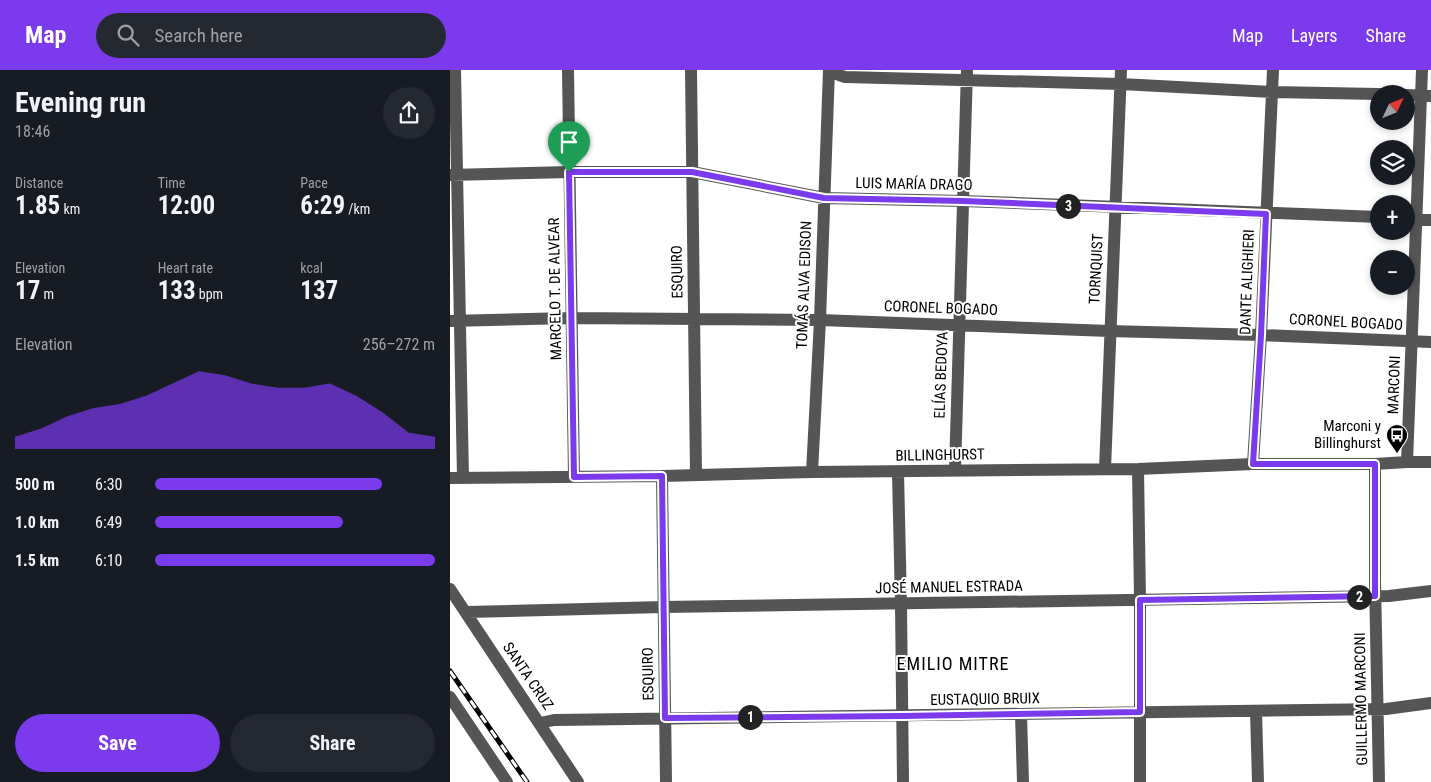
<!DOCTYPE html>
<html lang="en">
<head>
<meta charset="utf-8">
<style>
  :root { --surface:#171b24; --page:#242831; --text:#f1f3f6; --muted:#9ea1a6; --accent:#7c3aed }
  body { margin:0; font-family:"Roboto Condensed",sans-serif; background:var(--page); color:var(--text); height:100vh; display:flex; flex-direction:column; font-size:19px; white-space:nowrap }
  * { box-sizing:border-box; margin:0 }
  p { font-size:16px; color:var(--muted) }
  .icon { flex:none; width:28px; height:28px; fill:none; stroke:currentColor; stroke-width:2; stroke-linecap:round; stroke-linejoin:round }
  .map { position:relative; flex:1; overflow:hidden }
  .side { display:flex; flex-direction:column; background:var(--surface); width:450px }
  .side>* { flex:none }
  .needle { width:32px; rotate:47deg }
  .tools { position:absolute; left:920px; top:15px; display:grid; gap:10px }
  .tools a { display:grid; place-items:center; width:45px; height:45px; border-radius:50%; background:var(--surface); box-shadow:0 2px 8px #0003; font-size:25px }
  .pin { position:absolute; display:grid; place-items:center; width:42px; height:42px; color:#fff; margin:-51px -21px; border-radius:50% 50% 50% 0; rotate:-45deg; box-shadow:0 0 5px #0007 }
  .pin .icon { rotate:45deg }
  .km { position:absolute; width:25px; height:25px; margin:-12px; border-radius:50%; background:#222; color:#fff; font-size:14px; line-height:25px; text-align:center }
  .round { display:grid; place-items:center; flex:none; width:52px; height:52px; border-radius:26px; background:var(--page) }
  .headline { display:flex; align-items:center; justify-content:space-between; height:85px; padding:0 15px }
  h1 { font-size:28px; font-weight:700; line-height:38px }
  .stats { display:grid; grid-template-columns:repeat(3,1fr); gap:8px; height:85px; padding:5px 15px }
  .stats div { display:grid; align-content:center }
  .stats b { font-size:25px; font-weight:700 }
  .stats small { font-size:14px; font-weight:400 }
  .stats p { font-size:14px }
  .chart { height:140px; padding:10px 15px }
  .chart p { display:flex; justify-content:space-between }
  .chart svg { width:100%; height:90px; margin-top:5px; fill:var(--accent); opacity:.7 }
  .cta { display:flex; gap:10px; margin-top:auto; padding:10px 15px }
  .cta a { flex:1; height:58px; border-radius:30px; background:var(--accent); color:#fff; font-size:20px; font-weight:700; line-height:58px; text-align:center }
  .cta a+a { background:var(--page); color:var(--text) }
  ul { padding:0 15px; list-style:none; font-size:16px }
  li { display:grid; grid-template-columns:80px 60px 1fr; align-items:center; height:38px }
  li i { height:12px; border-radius:6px; background:var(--accent) }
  header { display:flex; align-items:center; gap:30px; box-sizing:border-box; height:70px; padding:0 25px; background:var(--accent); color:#fff }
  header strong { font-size:24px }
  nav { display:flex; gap:28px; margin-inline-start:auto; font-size:18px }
  .search { width:350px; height:45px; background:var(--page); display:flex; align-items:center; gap:12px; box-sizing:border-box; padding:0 18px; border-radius:28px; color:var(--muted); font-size:19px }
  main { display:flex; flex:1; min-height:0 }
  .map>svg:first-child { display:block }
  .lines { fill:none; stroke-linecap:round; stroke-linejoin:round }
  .minor { stroke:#555; stroke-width:12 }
  .rail-casing { stroke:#000; stroke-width:5 }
  .rail { stroke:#fff; stroke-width:3; stroke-dasharray:9; stroke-linecap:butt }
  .route-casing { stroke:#fff; stroke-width:10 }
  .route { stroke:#7c3aed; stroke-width:6 }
  .labels { text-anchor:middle; stroke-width:4; stroke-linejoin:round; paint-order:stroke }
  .street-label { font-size:15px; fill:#000; stroke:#fff }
  .poi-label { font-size:15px; fill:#000; stroke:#fff; text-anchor:end }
  .quarter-label { font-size:18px; letter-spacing:1px; fill:#000; stroke:#fff }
</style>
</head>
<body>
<header>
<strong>Map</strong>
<div class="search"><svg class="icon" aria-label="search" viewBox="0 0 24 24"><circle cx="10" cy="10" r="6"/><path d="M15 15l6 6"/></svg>Search here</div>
<nav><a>Map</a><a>Layers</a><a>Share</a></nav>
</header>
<main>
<section class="side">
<div class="headline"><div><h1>Evening run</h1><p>18:46</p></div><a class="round"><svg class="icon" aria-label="share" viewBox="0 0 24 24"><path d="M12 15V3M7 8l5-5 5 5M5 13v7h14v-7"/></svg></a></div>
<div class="stats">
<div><p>Distance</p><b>1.85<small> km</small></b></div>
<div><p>Time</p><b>12:00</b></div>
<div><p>Pace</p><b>6:29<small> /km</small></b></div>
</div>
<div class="stats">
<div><p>Elevation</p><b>17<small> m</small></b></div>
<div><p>Heart rate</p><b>133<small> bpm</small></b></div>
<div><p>kcal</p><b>137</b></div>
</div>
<div class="chart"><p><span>Elevation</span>256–272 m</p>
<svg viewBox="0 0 160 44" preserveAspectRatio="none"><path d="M0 44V38L10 34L20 28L30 24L40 22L50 18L60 12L70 6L80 8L90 12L100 14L110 14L120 12L130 18L140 26L150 36L160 38V44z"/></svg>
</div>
<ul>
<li><b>500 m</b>6:30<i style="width:81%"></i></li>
<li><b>1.0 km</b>6:49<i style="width:67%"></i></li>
<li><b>1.5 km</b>6:10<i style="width:100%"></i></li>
</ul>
<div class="cta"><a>Save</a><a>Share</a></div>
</section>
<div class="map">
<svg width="981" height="712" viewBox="0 0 981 712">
  <rect width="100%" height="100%" fill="#fff"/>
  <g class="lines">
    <!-- minor -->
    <path class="minor" d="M5,0l8,408
      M118,0l6,407
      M241,0l5,404
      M381,0l8,5 6,2 276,7 151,8 107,2
      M956,25l25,1
      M0,105l119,-3h123l132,26 139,3 416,16
      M956,149l25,1
      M0,251l121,-3 249,2 289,11 152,4 170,7
      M957,392l15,-392
      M803,394l8,-129 12,-265
      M925,394v118l4,200
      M655,399l16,-399
      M688,399l2,131v182
      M505,400l12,-400
      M362,402l8,-152 9,-250
      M448,402l3,133 2,177
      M212,406l4,306
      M0,408l212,-2 150,-4 326,-3 115,-5h122l32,-2h24
      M0,519l128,193
      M16,542l197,-5 726,-11 42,-5
      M0,627l57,85
      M806,641l2,71
      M571,644l2,68
      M90,653l14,-3 832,-11 45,-6"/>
    <!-- rail casing -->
    <g class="rail-casing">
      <path id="rail" d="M0,601l77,111"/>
    </g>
    <!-- rail -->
    <use href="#rail" class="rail"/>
  </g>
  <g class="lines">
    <!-- route casing -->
    <g class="route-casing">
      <path id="route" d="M119,102h123l132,26 139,3 303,13 -5,121 -8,129h122v132l-235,4v112l-238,4 -237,2 -3,-242 -88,1z"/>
    </g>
    <!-- route -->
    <use href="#route" class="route"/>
  </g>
  <!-- icons -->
  <defs>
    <g id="bus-pin" transform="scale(1.125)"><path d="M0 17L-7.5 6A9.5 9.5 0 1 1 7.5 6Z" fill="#000" stroke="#fff"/><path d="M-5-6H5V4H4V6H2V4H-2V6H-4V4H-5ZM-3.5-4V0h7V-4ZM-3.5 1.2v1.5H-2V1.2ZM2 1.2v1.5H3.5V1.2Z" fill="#fff"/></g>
  </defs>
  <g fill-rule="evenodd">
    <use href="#bus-pin" x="947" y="365"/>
  </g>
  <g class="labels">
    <!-- street labels -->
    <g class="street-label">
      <text transform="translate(464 114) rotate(1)" y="5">LUIS MARÍA DRAGO</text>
      <text transform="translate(646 199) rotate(-87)" y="5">TORNQUIST</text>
      <text transform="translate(227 202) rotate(-91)" y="5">ESQUIRO</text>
      <text transform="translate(797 212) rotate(-88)" y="5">DANTE ALIGHIERI</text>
      <text transform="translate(354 215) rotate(-88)" y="5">TOMÁS ALVA EDISON</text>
      <text transform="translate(105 219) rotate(-91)" y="5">MARCELO T. DE ALVEAR</text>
      <text transform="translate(491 238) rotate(2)" y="5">CORONEL BOGADO</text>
      <text transform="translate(896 252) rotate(3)" y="5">CORONEL BOGADO</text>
      <text transform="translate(491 305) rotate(-88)" y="5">ELÍAS BEDOYA</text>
      <text transform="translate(944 315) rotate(-88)" y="5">MARCONI</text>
      <text transform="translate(490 385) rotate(-1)" y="5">BILLINGHURST</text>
      <text transform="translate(499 517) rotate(-1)" y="5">JOSÉ MANUEL ESTRADA</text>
      <text transform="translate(198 604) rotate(-91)" y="5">ESQUIRO</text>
      <text transform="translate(78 606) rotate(56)" y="5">SANTA CRUZ</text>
      <text transform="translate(535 629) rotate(-1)" y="5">EUSTAQUIO BRUIX</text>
      <text transform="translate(911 629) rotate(-91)" y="5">GUILLERMO MARCONI</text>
    </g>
    <!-- poi labels -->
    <g class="poi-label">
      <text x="931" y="361">Marconi y<tspan x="931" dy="17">Billinghurst</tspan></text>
    </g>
    <!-- quarter labels -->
    <g class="quarter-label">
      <text x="503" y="600">EMILIO MITRE</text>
    </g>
  </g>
</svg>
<div class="tools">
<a><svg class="needle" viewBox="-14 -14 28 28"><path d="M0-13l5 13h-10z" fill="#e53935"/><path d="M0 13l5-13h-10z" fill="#9ea1a6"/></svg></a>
<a><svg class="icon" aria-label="layers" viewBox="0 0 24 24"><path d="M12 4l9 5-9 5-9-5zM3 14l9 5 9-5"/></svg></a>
<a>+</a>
<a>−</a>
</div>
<div class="pin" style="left:119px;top:102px;background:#1e9e55"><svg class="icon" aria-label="arrive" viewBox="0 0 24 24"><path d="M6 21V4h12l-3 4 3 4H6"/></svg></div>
<b class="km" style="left:300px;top:647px">1</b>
<b class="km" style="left:909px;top:527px">2</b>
<b class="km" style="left:618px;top:136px">3</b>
</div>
</main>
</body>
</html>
